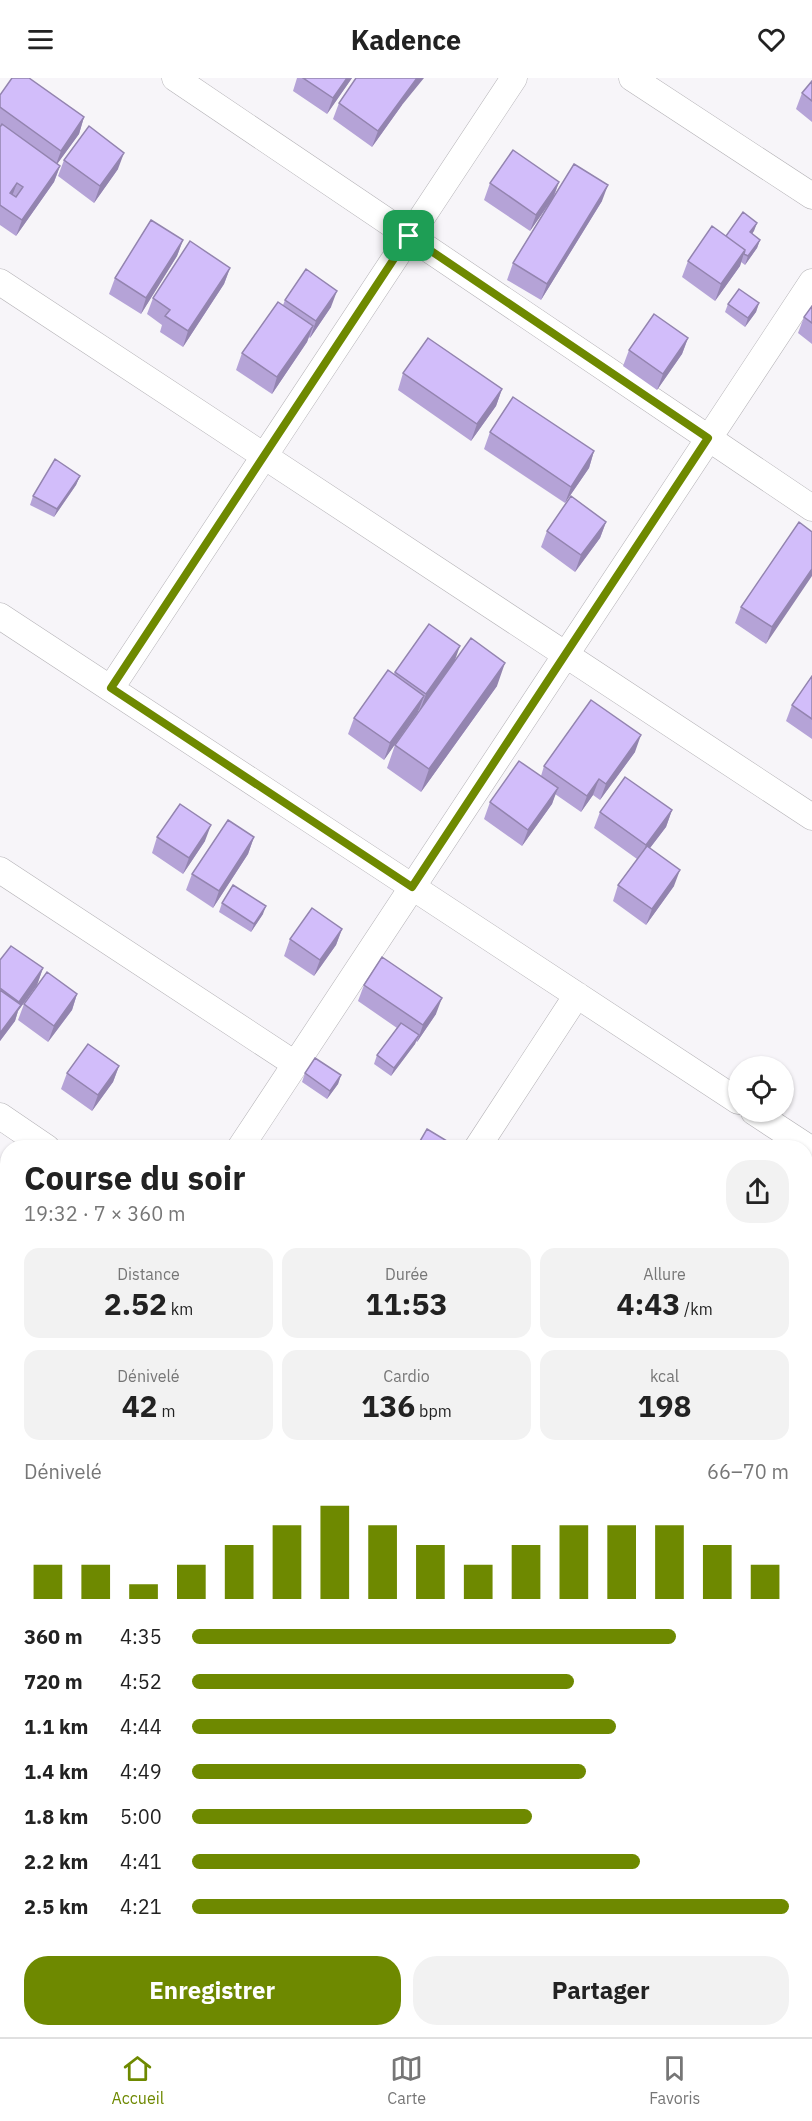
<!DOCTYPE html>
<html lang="fr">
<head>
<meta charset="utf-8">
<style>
  :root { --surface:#fff; --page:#f2f2f2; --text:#222; --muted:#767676; --line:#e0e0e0; --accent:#6e8900 }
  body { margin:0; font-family:"IBM Plex Sans",sans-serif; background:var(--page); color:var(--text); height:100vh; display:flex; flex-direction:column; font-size:22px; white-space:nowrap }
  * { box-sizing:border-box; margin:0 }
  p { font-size:20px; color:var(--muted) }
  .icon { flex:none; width:33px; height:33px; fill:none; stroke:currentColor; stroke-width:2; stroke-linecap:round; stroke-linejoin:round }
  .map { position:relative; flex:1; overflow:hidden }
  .drawer { position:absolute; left:0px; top:1062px; width:813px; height:897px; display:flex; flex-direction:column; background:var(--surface); border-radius:24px 24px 0 0; box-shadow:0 2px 4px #0004 }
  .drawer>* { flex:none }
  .tools { position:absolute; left:728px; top:978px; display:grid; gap:12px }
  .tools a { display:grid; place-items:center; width:66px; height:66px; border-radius:50%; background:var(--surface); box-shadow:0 2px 4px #0004; font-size:30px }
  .pin { position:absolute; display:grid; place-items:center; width:51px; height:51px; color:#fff; margin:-26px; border-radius:12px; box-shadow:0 3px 9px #0006 }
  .round { display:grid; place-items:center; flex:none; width:63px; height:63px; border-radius:24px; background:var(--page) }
  .headline { display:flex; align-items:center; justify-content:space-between; height:102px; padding:0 24px }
  h1 { font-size:33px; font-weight:800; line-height:45px }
  .stats { display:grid; grid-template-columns:repeat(3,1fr); gap:9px; height:102px; padding:6px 24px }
  .stats div { display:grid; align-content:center; border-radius:15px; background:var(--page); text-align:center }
  .stats b { font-size:30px; font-weight:800 }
  .stats small { font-size:16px; font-weight:400 }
  .stats p { font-size:16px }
  .chart { height:168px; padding:12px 24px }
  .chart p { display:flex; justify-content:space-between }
  .chart svg { width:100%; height:108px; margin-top:6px; stroke:var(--accent); stroke-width:6 }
  .cta { display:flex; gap:12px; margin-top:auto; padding:12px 24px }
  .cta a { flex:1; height:69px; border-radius:24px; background:var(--accent); color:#fff; font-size:24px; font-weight:800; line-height:69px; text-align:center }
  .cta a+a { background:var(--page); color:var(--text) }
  ul { padding:0 24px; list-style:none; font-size:20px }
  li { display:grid; grid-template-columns:96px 72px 1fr; align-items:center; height:45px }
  li i { height:15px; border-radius:8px; background:var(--accent) }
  header { display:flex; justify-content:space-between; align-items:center; height:78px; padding:0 24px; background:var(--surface); font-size:27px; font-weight:800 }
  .tabs { display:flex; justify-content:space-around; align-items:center; height:84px; border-top:2px solid var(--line); background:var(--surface); font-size:16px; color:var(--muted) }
  .tabs a { display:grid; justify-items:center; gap:3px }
  .tabs .selected { color:var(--accent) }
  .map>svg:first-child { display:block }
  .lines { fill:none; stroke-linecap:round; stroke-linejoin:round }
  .minor-casing { stroke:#b4b2b6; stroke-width:27 }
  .minor { stroke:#fff; stroke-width:26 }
  .wall { fill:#b5a3d7 }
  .shaded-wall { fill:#9384af }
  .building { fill:#d2bdfa; stroke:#9384af; stroke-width:1.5; fill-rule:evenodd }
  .route-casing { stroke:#fff; stroke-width:12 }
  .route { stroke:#6e8900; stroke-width:8 }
</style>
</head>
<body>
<header><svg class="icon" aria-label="menu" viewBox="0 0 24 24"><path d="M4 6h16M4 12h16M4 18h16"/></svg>Kadence<svg class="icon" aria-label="heart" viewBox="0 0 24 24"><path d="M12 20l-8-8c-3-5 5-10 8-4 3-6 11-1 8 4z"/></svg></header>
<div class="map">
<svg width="812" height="1959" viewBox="0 0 812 1959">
  <rect width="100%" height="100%" fill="#f7f5f9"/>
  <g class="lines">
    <!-- minor casing -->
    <g class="minor-casing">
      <path id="minor" d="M175,0l637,430
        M632,0l180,118
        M0,204l812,535
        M0,538l738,485
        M111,610l403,-610
        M0,792l295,194
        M754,1034l58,38
        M0,1038l47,32
        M240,1070l572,-866
        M477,1070l100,-153
        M806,1204l6,-10
        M0,1291l8,4
        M0,1433l8,-11
        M806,1572l6,-10
        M0,1773l8,5
        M806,1821l6,4
        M271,1952l11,7
        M631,1952l11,7
        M307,1959l5,-7
        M552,1959l5,-7"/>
    </g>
    <!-- minor -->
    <use href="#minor" class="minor"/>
  </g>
  <!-- wall -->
  <path class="wall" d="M297,0h55l-25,36 -34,-23z
    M812,3v41l-16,-13 6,-16z
    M0,17l84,22 -5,17 -22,30 3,2 -6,16 -38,54 -16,-11z
    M339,25l63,2 -30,42 -39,-28z
    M64,82l54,9 -24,34 -36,-27z
    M559,104l-5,14 48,5 -61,99 -34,-20 6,-17 36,-59 -19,27 -46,-31 6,-17z
    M757,145l-5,11 8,6 -3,8 -12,17 -4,-3 -1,4 -25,35 -33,-24 6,-16 38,-25z
    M183,162l-6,16 -36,58 -32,-20 6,-16z
    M230,190l-6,16 -41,63 -23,-15 2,-7 -15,-11 6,-16z
    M285,222l46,7 -21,31 -1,-1 -2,5 -35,52 -36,-24 6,-17 41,-48z
    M759,225l-3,9 -11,15 -20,-15 3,-8z
    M812,228v38l-14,-11 6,-16z
    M688,260l-6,16 -25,36 -34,-24 6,-16z
    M403,295l99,16 -6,17 -25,35 -73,-51z
    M490,354l104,19 -5,17 -24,35 -81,-54z
    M80,398l-4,9 -22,32 -24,-12 3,-9z
    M606,444l-6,16 -25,34 -34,-25 6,-16z
    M812,454l-46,112 -31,-21 6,-16z
    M454,585l43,23 -76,106 -34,-24 8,-23 25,-35 -1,-1 -35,51 -36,-26 6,-16 40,-44 1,-2z
    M812,598v63l-26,-18 6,-16z
    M635,674l-35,48 -7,-5 -12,17 -26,-18 -3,10 -30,42 -38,-27 6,-17 51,-26 3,-10z
    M672,732l-6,17 -16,21 24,38 -28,39 -33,-24 5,-16 19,-26 -43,-31 6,-16z
    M157,759l48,4 -22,33 -31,-21z
    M254,759l-6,17 -35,54 -27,-18 6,-16z
    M222,825l41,11 -12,18 -32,-20z
    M342,851l-6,16 -22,31 -30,-20 6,-17z
    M0,882l43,8 -6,17 -19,26 -3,10 -15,20z
    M364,907l72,29 -19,28 -1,-1 -1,3 -24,32 -17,-12 3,-9 20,-27 -39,-27z
    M77,916l-5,16 -24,32 -30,-22 6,-16z
    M119,988l-6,16 -21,29 -31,-22 6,-16z
    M305,995l36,2 -3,9 -11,15 -25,-17z
    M8,1508v54l-8,-5v-38z
    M8,1600v55l-8,-5v-39z
    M770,1952h36l6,7h-32z"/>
  <!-- shaded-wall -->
  <path class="shaded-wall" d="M347,0h5l-25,36 6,-16z
    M417,0h7l-22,27 -30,42 6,-16z
    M84,39l-5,17 -24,33 6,-16z
    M124,75l-6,16 -24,34 6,-17z
    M60,88l-6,16 -38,54 6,-16z
    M559,104l-6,16 -23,33 6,-16z
    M17,105l-6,16 -7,10 6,-16z
    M608,107l-6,16 -61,99 6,-16z
    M757,145l-3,8 -7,10 3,-9z
    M183,162l-6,16 -36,58 5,-16z
    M760,162l-3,8 -12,17 3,-9z
    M745,172l-5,16 -25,35 6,-17z
    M230,190l-6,16 -41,63 5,-16z
    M337,213l-6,16 -21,31 6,-17z
    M759,225l-3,9 -11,15 3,-9z
    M313,248l-6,16 -35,52 5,-17z
    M688,260l-6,16 -25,36 6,-16z
    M502,311l-6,17 -25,35 6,-17z
    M594,373l-5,17 -24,35 6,-16z
    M80,398l-4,9 -22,32 3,-8z
    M606,444l-6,16 -25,34 6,-17z
    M812,491v7l-46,68 6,-17z
    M460,568l-6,17 -34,47 6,-16z
    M505,585l-8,23 -76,106 8,-23z
    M424,618l-6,16 -34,48 6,-17z
    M641,657l-6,17 -35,48 6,-16z
    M599,701l-6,16 -12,17 6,-16z
    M558,710l-6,16 -30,42 6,-16z
    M672,732l-6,17 -26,34 6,-16z
    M211,747l-6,16 -22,33 6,-16z
    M254,759l-6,17 -35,54 6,-17z
    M680,792l-6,16 -28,39 6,-16z
    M266,828l-3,8 -12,18 3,-8z
    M342,851l-6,16 -22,31 6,-16z
    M43,890l-6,17 -19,26 -3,10 -15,20v-8l16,-22 3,-9z
    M77,916l-5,16 -24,32 6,-16z
    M442,920l-6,16 -19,28 6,-17z
    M419,957l-4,9 -24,32 3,-8z
    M119,988l-6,16 -21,29 6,-16z
    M341,997l-3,9 -11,15 3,-8z
    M812,1444v6l-6,11v-7z
    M812,1717v8l-6,9v-8z
    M33,1952h3l-5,7h-4z
    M223,1952h4l-6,7h-4z"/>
  <!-- building -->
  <path class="building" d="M12,0h17l55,39 -23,34 -61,-44v-12z
    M303,0h44l-14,20z
    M356,0h61l-39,53 -39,-28z
    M812,3v20l-10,-8z
    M2,46l58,42 -38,54 -22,-15v-78zM17,105l6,4 -7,10 -6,-4z
    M89,48l35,27 -24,33 -36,-26z
    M513,72l46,32 -23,33 -46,-32z
    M574,86l34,21 -61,99 -34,-21z
    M743,134l14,11 -7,9 10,8 -12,16 -4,-2 1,-4 -19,-14z
    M151,142l32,20 -37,58 -31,-20z
    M712,148l33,24 -24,34 -33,-23z
    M190,163l40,27 -42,63 -23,-15 5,-6 -17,-12z
    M306,191l31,22 -21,30 -31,-21z
    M739,211l20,14 -11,15 -20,-14z
    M278,224l35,24 -36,51 -35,-24z
    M812,228v17l-8,-6z
    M654,236l34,24 -25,36 -34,-24z
    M428,260l74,51 -25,35 -74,-51z
    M513,319l81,54 -23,36 -81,-55z
    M55,381l25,17 -23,33 -24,-13z
    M571,418l35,26 -25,33 -34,-24z
    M799,444l13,10v37l-40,58 -31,-20z
    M429,546l31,22 -34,48 -31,-22z
    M471,560l34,25 -76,106 -34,-24z
    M388,592l36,26 -34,47 -36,-25z
    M812,598v43l-20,-14z
    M591,622l50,35 -35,49 -7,-5 -12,17 -43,-30z
    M519,683l39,27 -30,42 -38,-28z
    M625,699l47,33 -26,35 -46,-33z
    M180,726l31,21 -22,33 -32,-21z
    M228,742l26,17 -35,54 -27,-17z
    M647,768l33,24 -28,39 -34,-24z
    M233,807l33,21 -12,18 -32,-21z
    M312,830l30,21 -22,31 -30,-21z
    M11,868l32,22 -24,34 -19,-14v-28z
    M382,879l60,41 -19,27 -59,-40z
    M47,894l30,22 -23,32 -30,-22z
    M0,912l21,15 -21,28z
    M401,945l18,12 -25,33 -17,-13z
    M88,966l31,22 -21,29 -31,-22z
    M315,980l26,17 -11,16 -25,-18z
    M427,1051l20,12 -4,7h-27z
    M679,1064l8,6h-11z
    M806,1387l6,4v53l-6,10z
    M8,1508v33l-8,-5v-17z
    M8,1600v34l-8,-4v-19z
    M806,1692l6,5v20l-6,9z
    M806,1910l6,5v44h-3l-11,-7h8z
    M8,1927v25h25l-6,7h-23l-4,-3v-19z
    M36,1952h36l10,7h-52z
    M200,1952h23l-6,7h-24z
    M432,1952h25l-4,7h-25z"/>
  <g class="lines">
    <!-- route casing -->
    <g class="route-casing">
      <path id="route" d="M409,158l299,202 -296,449 -301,-199z"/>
    </g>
    <!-- route -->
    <use href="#route" class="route"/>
  </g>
</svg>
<div class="tools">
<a><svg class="icon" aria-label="locate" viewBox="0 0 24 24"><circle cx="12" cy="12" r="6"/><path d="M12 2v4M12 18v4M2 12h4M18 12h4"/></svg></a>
</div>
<div class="pin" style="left:409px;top:158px;background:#1e9e55"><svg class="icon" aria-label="arrive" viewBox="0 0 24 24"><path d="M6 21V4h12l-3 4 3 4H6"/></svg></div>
<section class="drawer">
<div class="headline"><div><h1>Course du soir</h1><p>19:32 · 7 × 360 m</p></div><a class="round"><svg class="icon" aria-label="share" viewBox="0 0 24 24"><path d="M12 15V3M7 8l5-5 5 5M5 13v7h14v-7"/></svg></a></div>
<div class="stats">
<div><p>Distance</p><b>2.52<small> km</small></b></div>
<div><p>Durée</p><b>11:53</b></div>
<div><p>Allure</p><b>4:43<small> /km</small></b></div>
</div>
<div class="stats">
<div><p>Dénivelé</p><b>42<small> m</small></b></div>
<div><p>Cardio</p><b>136<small> bpm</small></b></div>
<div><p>kcal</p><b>198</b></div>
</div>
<div class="chart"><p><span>Dénivelé</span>66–70 m</p>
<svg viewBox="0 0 160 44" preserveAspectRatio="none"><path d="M5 44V30M15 44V30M25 44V38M35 44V30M45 44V22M55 44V14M65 44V6M75 44V14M85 44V22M95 44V30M105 44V22M115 44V14M125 44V14M135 44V14M145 44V22M155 44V30"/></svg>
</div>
<ul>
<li><b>360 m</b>4:35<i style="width:81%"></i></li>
<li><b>720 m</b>4:52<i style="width:64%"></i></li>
<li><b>1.1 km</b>4:44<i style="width:71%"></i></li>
<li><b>1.4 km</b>4:49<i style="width:66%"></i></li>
<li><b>1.8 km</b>5:00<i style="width:57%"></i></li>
<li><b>2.2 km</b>4:41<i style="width:75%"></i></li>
<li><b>2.5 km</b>4:21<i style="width:100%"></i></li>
</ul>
<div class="cta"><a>Enregistrer</a><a>Partager</a></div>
</section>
</div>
<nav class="tabs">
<a class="selected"><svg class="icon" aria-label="home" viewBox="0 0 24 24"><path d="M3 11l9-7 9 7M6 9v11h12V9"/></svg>Accueil</a>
<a><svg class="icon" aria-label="map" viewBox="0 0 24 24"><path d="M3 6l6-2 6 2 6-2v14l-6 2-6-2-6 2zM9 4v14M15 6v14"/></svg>Carte</a>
<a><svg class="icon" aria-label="saved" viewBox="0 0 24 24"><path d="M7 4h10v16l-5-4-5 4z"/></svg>Favoris</a>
</nav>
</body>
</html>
